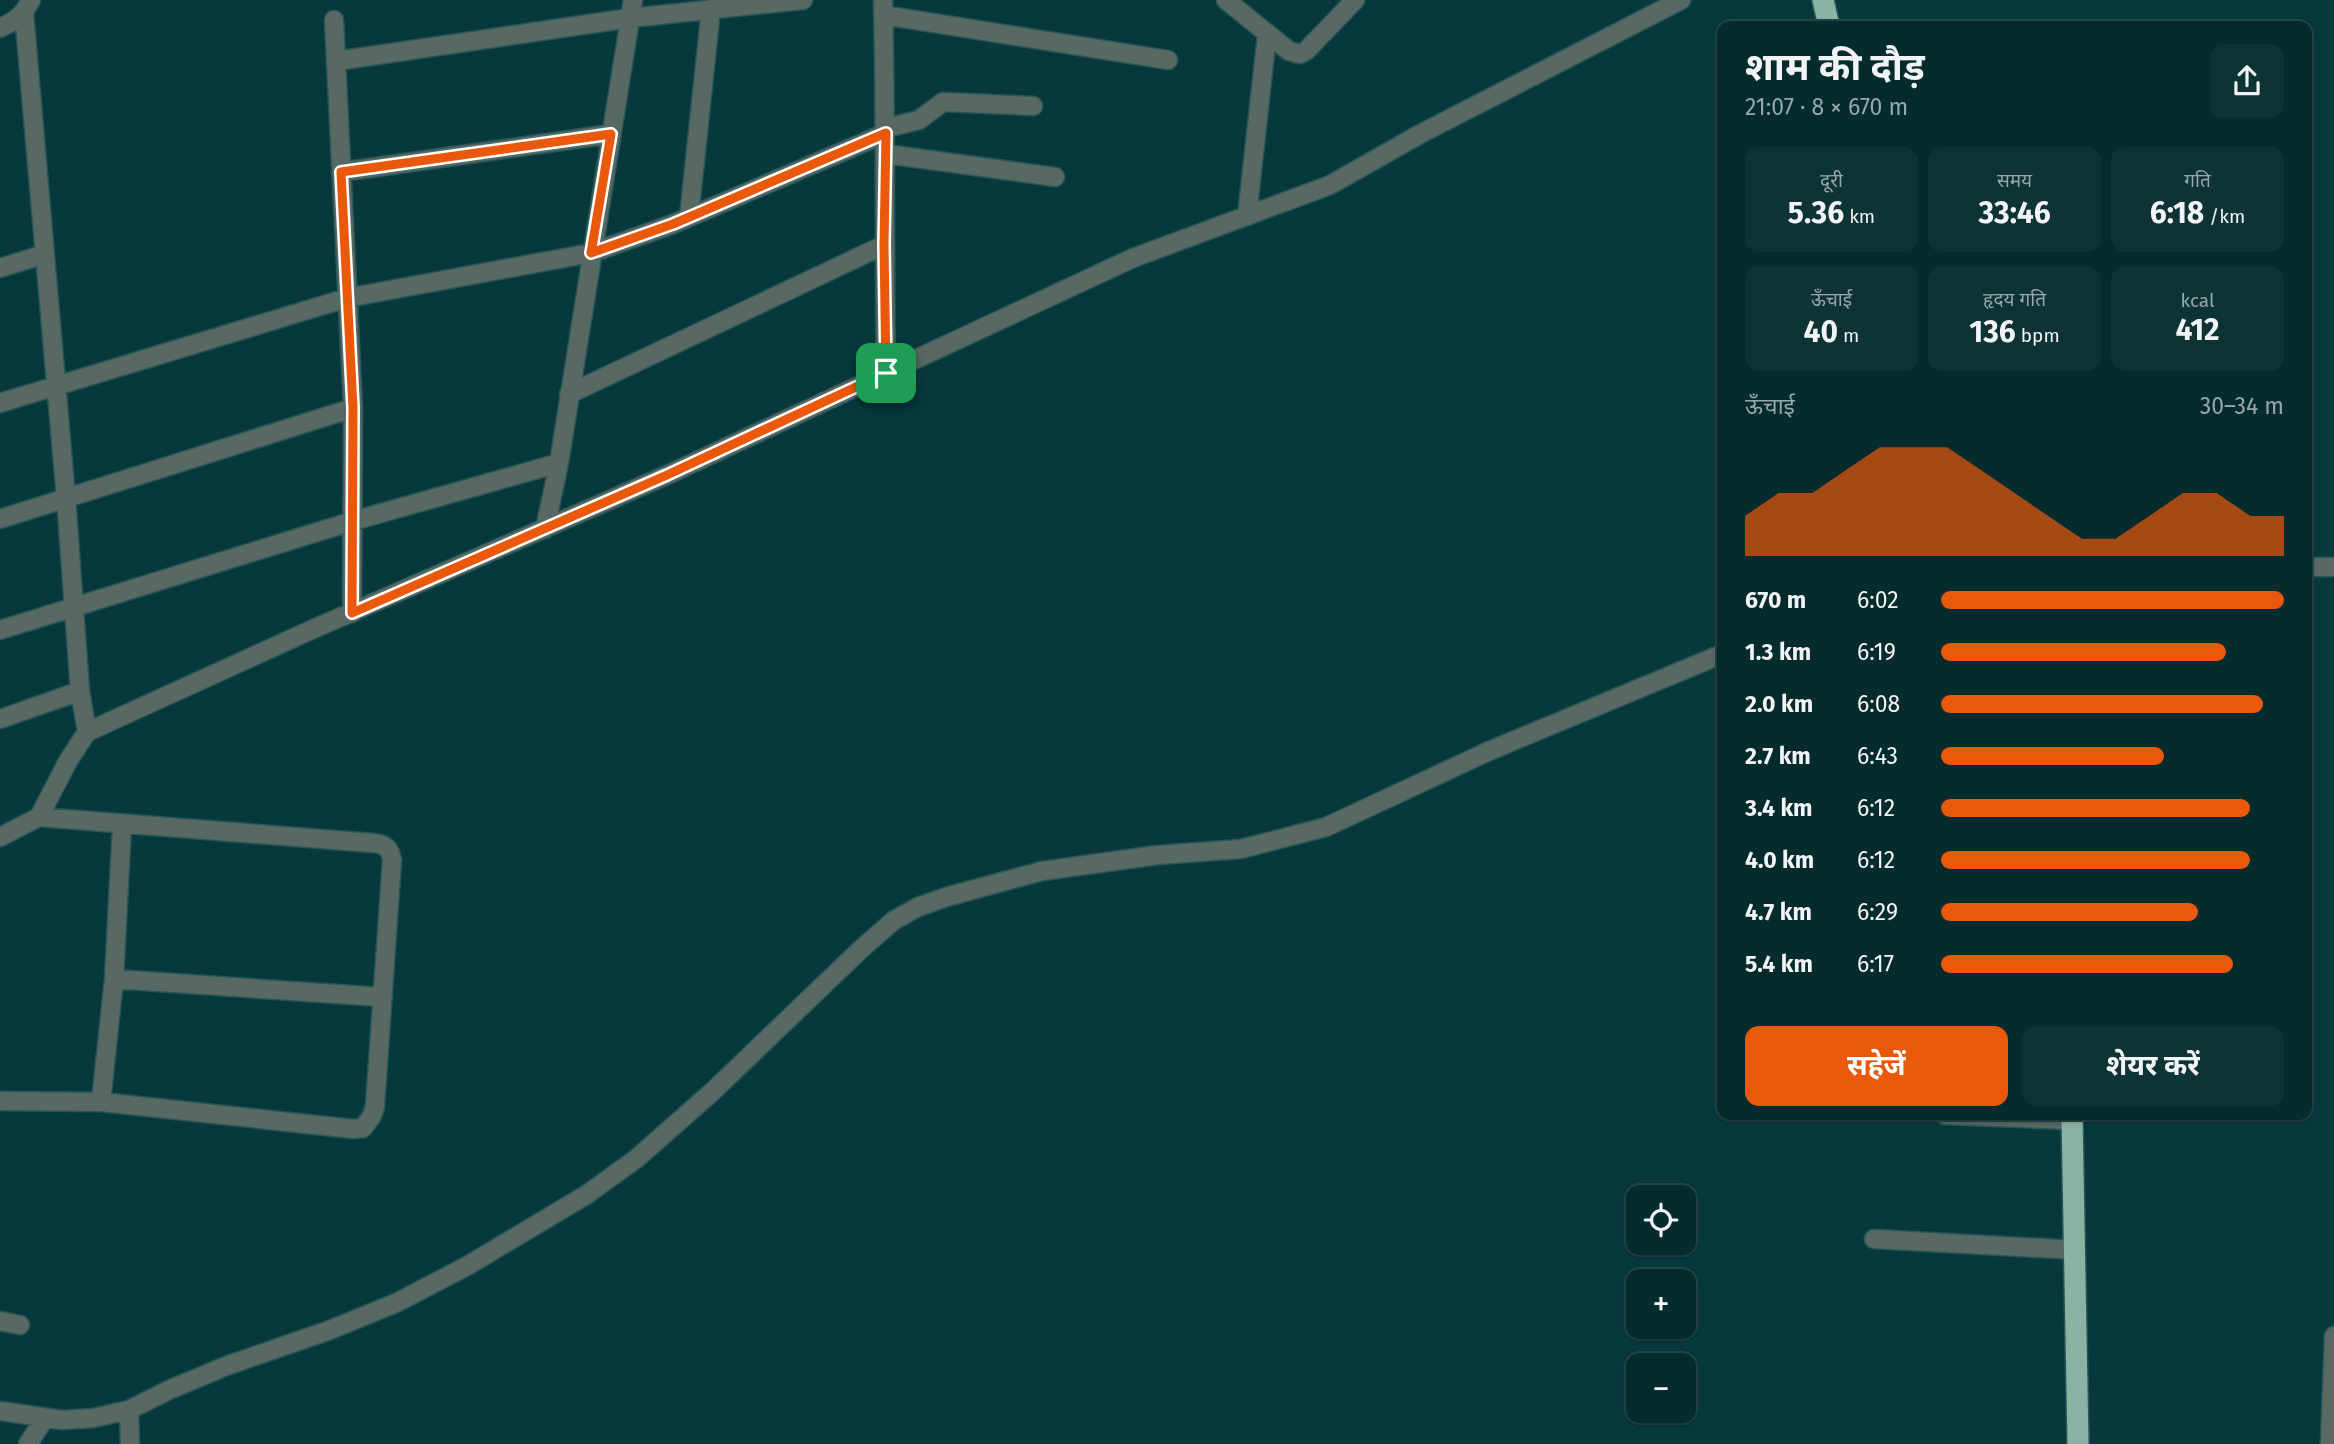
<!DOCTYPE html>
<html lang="hi">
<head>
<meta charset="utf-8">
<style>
  :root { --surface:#052b2d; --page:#0e3335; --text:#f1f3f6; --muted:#97a7aa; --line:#264749; --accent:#ea580c }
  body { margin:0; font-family:"Fira Sans","Noto Sans Devanagari",sans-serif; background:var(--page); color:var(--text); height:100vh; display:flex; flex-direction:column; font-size:26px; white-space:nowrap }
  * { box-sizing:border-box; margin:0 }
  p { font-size:23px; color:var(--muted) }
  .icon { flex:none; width:38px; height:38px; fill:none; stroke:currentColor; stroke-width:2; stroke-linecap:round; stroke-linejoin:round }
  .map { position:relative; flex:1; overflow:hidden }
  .sheet { position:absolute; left:1717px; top:21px; width:595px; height:1099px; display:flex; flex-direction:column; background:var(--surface); border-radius:14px; box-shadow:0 2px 5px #0004,0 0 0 2px var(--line) }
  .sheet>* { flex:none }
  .controls { position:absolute; left:1626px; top:1185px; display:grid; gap:14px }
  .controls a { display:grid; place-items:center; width:70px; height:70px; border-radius:14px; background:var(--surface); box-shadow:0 2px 5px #0004,0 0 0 2px var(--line); font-size:35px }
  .pin { position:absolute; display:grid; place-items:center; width:60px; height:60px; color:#fff; margin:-30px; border-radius:14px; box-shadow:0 4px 10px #0006 }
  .round { display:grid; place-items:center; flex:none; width:74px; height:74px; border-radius:14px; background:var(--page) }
  .head { display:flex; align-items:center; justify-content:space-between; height:119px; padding:0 28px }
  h1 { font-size:38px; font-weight:700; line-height:52px }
  .figures { display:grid; grid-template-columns:repeat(3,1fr); gap:10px; height:119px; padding:7px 28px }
  .figures div { display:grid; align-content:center; border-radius:14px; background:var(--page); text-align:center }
  .figures b { font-size:30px; font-weight:700 }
  .figures small { font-size:19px; font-weight:400 }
  .figures p { font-size:19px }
  .chart { height:196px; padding:14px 28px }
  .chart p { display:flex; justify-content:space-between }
  .chart svg { width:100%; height:126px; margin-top:7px; fill:var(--accent); opacity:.7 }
  .primary-button { display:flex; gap:14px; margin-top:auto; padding:14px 28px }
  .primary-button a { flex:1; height:80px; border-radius:14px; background:var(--accent); color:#fff; font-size:28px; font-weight:700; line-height:80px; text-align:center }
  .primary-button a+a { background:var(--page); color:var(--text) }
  ul { padding:0 28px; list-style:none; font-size:23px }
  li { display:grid; grid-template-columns:112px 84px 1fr; align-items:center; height:52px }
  li i { height:18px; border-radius:9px; background:var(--accent) }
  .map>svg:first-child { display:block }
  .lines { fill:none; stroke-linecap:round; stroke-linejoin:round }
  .minor-casing { stroke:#285658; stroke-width:21 }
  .highway-casing { stroke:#285658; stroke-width:24 }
  .minor { stroke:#586862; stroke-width:18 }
  .highway { stroke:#8ab3a4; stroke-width:21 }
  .route-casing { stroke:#fff; stroke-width:14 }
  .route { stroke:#ea580c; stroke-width:9 }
</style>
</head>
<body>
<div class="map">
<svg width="2334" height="1444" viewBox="0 0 2334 1444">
  <rect width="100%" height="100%" fill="#07393c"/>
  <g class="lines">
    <!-- minor casing -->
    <g class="minor-casing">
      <path id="minor" d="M883,0c3,124 1,248 3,373
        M1226,0l63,51 11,3 6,-3 49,-51
        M24,13l42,485 14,193 7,41
        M883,15l285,45
        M334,20l19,388 -1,205
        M0,28c16,-7 23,-13 31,-28
        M336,61l294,-43 173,-18
        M886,128l33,-8 24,-18 90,4
        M886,154l169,23
        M341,172l270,-38
        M1247,216l20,-181
        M689,217l22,-208
        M0,268l45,-14
        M569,394l315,-149
        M0,403l347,-105 244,-45 82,-29 213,-91
        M0,519l353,-111
        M545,529l14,-66 74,-463
        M2306,567h28
        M0,630l353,-109 206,-58
        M0,719l80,-28
        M39,817l29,-56 19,-29 224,-102 356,-155 466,-217 197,-73 92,-52 259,-133
        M0,837l39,-20 334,26c12,1 17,5 19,17l-17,246 -3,10 -9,12 -9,1 -253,-27 -101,-1
        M114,979l268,18
        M101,1102l13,-123 8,-154
        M1945,1115l127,5
        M1874,1239l202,11
        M0,1321l20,4
        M129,1410l1,34
        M0,1411l62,9 31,-2 36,-8 42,-21 55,-23 101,-35 69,-28 71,-37 119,-71 50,-36 76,-67 147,-141 34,-30 25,-14 28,-10 96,-26 116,-16 83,-6 85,-22 163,-76 233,-97
        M28,1444l17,-26
        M2330,1444l4,-108"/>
    </g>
    <!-- highway casing -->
    <g class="highway-casing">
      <path id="highway" d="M1823,0l6,26
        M2072,1115l6,329"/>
    </g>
    <!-- minor -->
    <use href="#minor" class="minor"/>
    <!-- highway -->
    <use href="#highway" class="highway"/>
  </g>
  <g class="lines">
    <!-- route casing -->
    <g class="route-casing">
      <path id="route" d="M886,133l-2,112 2,128 -219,102 -315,138 1,-205 -12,-236 270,-38 -20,119 82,-29z"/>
    </g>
    <!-- route -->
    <use href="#route" class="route"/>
  </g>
</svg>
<div class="controls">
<a><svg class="icon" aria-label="locate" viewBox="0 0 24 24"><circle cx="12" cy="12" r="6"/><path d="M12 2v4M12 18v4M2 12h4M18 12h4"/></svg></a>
<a>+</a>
<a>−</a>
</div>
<div class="pin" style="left:886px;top:373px;background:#1e9e55"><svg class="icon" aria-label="arrive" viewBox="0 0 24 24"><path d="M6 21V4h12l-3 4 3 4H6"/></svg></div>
<section class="sheet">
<div class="head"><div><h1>शाम की दौड़</h1><p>21:07 · 8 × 670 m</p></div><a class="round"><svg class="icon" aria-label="share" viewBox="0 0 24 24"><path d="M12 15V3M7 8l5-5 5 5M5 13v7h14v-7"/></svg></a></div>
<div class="figures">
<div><p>दूरी</p><b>5.36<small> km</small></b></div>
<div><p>समय</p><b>33:46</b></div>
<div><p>गति</p><b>6:18<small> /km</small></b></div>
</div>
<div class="figures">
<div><p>ऊँचाई</p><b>40<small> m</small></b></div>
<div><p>हृदय गति</p><b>136<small> bpm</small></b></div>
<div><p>kcal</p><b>412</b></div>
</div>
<div class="chart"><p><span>ऊँचाई</span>30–34 m</p>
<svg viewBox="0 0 160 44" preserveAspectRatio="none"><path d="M0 44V30L10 22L20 22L30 14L40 6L50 6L60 6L70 14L80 22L90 30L100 38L110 38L120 30L130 22L140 22L150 30L160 30V44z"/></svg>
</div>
<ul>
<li><b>670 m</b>6:02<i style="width:100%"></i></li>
<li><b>1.3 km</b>6:19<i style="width:83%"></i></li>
<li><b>2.0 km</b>6:08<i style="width:94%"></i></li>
<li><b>2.7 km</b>6:43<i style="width:65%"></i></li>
<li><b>3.4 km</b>6:12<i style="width:90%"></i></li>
<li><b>4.0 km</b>6:12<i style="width:90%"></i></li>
<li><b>4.7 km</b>6:29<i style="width:75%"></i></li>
<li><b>5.4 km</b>6:17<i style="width:85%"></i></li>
</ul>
<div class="primary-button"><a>सहेजें</a><a>शेयर करें</a></div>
</section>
</div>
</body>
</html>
